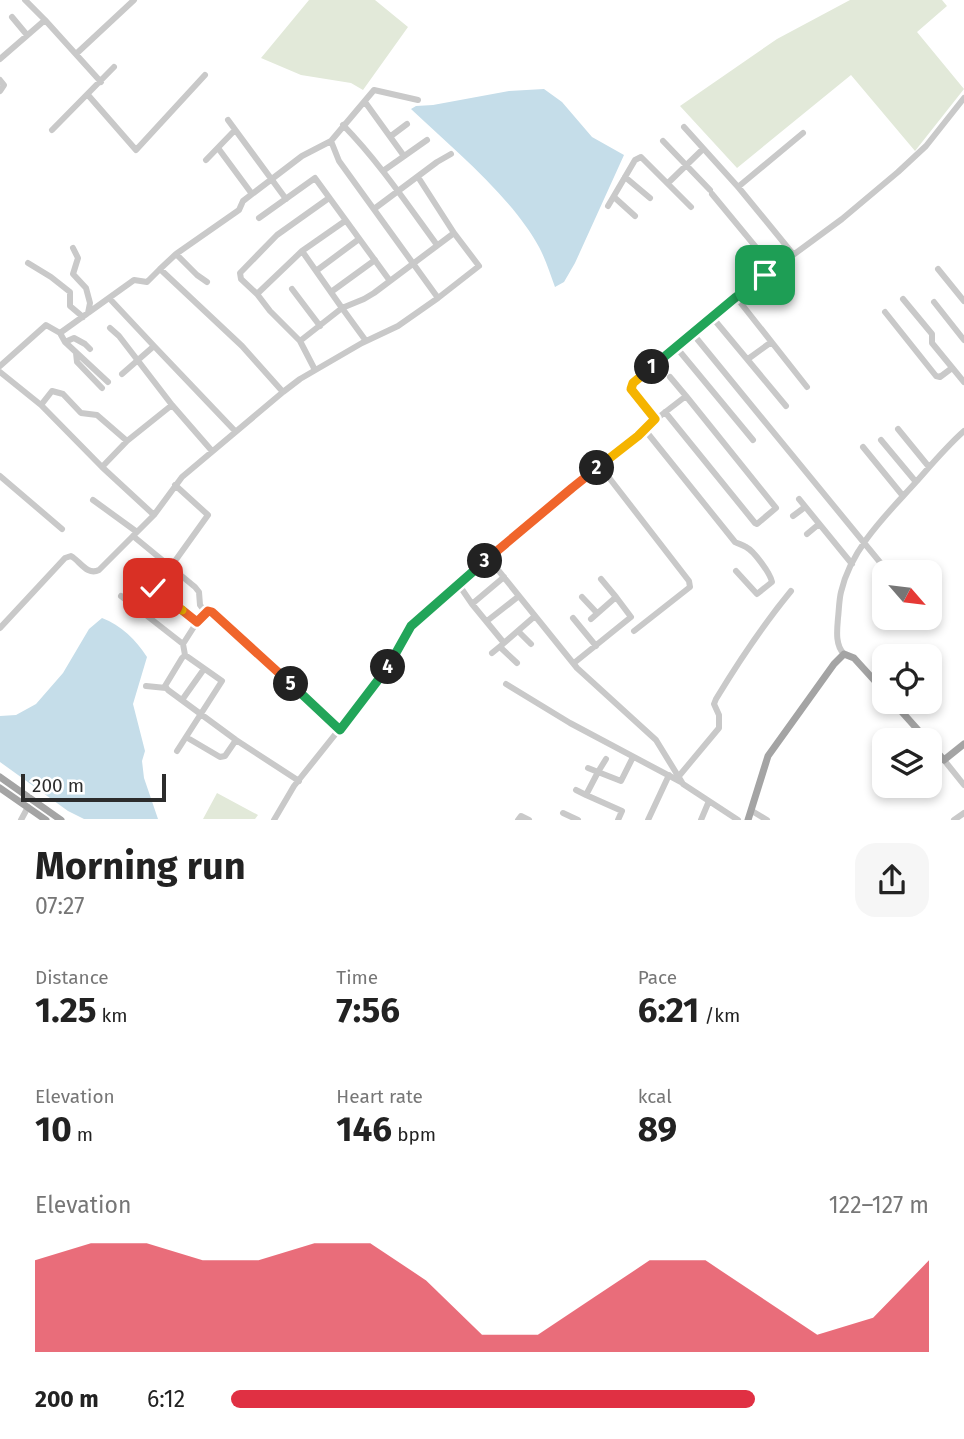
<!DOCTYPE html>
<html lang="en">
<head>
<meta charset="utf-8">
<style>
  :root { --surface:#fff; --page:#f6f6f6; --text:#222; --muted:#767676; --accent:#e03043 }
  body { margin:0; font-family:"Fira Sans",sans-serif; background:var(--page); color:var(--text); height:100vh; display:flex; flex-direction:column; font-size:26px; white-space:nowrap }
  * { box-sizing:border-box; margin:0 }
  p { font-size:23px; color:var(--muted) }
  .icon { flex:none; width:38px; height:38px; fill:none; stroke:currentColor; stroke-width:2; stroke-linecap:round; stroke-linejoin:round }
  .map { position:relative; height:820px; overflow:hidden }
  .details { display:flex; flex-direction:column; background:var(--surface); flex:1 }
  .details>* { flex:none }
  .needle { width:46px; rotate:118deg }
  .buttons { position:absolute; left:872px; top:560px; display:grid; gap:14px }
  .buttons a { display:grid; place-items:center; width:70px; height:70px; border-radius:14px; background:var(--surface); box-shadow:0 4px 10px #0003; font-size:35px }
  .scale { position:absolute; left:21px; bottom:18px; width:145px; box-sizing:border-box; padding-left:7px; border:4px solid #2c2c2c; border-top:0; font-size:19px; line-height:24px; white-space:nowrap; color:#2c2c2c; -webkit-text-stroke:5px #fff; paint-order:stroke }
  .pin { position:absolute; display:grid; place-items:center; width:60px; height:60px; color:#fff; margin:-30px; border-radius:14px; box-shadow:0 4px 10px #0006 }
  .km { position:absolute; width:35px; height:35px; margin:-18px; border-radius:50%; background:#222; color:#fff; font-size:19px; line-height:35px; text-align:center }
  .round { display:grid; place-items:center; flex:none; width:74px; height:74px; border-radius:21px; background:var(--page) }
  .summary { display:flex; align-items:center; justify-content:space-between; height:119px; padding:0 35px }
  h1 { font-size:38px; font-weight:700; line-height:52px }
  .metrics { display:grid; grid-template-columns:repeat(3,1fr); gap:10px; height:119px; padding:7px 35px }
  .metrics div { display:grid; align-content:center }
  .metrics b { font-size:35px; font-weight:700 }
  .metrics small { font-size:19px; font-weight:400 }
  .metrics p { font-size:19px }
  .chart { height:196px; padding:14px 35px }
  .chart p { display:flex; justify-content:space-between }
  .chart svg { width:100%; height:126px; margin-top:7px; fill:var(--accent); opacity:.7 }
  ul { padding:0 35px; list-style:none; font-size:23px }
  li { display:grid; grid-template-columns:112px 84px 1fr; align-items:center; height:52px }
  li i { height:18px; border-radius:9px; background:var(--accent) }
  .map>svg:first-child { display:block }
  .green { fill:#e2e9d9 }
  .water { fill:#c5dde9 }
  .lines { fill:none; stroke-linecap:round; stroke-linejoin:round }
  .minor { stroke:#c9c9c9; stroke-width:6 }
  .major { stroke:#a4a4a4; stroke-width:7 }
  .split-1-casing { stroke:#fff; stroke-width:14 }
  .split-2-casing { stroke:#fff; stroke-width:14 }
  .split-3-casing { stroke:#fff; stroke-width:14 }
  .split-4-casing { stroke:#fff; stroke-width:14 }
  .split-5-casing { stroke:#fff; stroke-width:14 }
  .split-6-casing { stroke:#fff; stroke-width:14 }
  .split-7-casing { stroke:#fff; stroke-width:14 }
  .split-1 { stroke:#22a559; stroke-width:9 }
  .split-2 { stroke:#f5b400; stroke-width:9 }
  .split-3 { stroke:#f0652b; stroke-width:9 }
  .split-4 { stroke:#22a559; stroke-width:9 }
  .split-5 { stroke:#22a559; stroke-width:9 }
  .split-6 { stroke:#f0652b; stroke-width:9 }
  .split-7 { stroke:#f5b400; stroke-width:9 }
</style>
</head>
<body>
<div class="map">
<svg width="964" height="820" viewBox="0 0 964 820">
  <rect width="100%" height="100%" fill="#fff"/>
  <!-- green -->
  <path class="green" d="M309,0h66l33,27 -45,63 -12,-7 -50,-8 -40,-17z
    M850,0h92l5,6 -30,26 47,57 -49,62 -64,-76 -114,93 -57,-62 97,-67z
    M217,793l41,22 -3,4h-52z"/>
  <!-- water -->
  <path class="water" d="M544,89l18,13 30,35 32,18 -49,108 -11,19 -9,5c-5,-13 -9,-27 -16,-40 -27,-50 -87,-99 -128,-138l5,-3 17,-1 76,-14z
    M102,618c19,7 34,22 45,39l-14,47 12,47 -3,10 2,17 14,41h-74l-16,-8 -68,-49v-46l16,-1 20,-11 27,-31 26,-44z"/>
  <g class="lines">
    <!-- minor -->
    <path class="minor" d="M25,0l20,20
      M12,17l15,18
      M76,54l58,-54
      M0,59l45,-39 56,62
      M0,80l4,5 -4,6
      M88,95l48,55 69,-75
      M365,102l39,54
      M228,120l58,79
      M343,125c36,37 64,79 94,120
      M684,127l55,61 54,66
      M52,130l62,-63
      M391,136l16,-12
      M663,141l47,49
      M218,148l34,46
      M206,160l29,-30
      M383,171l44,-31
      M418,177l36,56 25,33 -41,32
      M625,177l25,21
      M668,183l35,-34
      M738,187l65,-54
      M712,194l62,75
      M614,197l21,19
      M608,206l27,-46 6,-3 50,50
      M374,209l63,-47 14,-8
      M259,218l56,-40 75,103
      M73,248l5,10 -5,16 13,14 4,15 -2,10
      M176,254l21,21 10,7
      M28,263l23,14 19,15v14l13,11
      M160,269l16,-15 63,-44 4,-9 59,-45 29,-15 43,-51 44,10
      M938,269l26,32
      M316,271l43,-32
      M292,289l28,37
      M331,292l44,-32
      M257,294l45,-43
      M736,297l71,90
      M109,298l45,48
      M903,299l29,35v9l32,39
      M934,302l30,38
      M885,312l51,64 4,1 12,-9
      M712,317l74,89
      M110,328l9,8 53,69 40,46
      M60,333l5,9 43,40
      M693,334l195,238
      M300,341l-30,-30 -13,-17 -16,-15 -1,-6 37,-38 52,-37
      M366,341l-24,-33 22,-9 10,-6 80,-60
      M65,342l9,-4 11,6 5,5
      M676,347l77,93
      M76,353l1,9 25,26
      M748,359l22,-16
      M0,366l46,-41 14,8 74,-53 13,2 13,-13 82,77 41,46
      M315,370l-15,-29 42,-33 -40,-57 43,-30
      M0,372l41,33
      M122,374l32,-28 81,85
      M670,377l16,19
      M655,420l31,-24 90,112 -19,16 -2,-1 -90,-111
      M898,429l31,38
      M645,430l90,112c4,2 8,3 11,5 8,4 24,26 26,35l-15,12 -21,-23
      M881,440l35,42
      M863,447l40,49
      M600,466l89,115 1,6 -56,44
      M102,467l25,-26
      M0,476l62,53
      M175,485l33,30 -38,53 -33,40 46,36 2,11 37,26 -36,56 34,20 5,-1 11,-16
      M799,499l53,65
      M93,500l44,32
      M154,515l-52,-48 -61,-62 11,-14 11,3 18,19 16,2 30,26 45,-36
      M793,516l12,-9
      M807,534l12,-10
      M133,536l62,51 4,5 1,13 6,8
      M486,560l86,-72 66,-52 17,-16 -24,-31 2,-6 103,-86 106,-78 56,-47 28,-26 38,-48
      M601,579l15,18
      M459,585l13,19 32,-27
      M153,588l44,34
      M121,596l16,12
      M582,597l15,16
      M472,604l32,39 31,-27
      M573,618l23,28
      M487,621l32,-25
      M0,628l65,-70 6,-2c9,5 16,20 28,14l55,-55 28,-38 101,-85 17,-13 62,-36 36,-17 40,-28 -99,-137 -8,-20
      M518,631l13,13
      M183,644l14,-22 11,-11 4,2 128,117
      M500,647l17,16
      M492,653l11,-9
      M844,654c-9,-9 -7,-24 -6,-36 1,-8 1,-18 3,-26 10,-44 47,-79 75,-110 16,-18 31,-36 48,-51
      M185,655l-3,3 -17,28 3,4 68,50 63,41
      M574,663l57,-46 -15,-20 -25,22
      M506,684l64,39 111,59
      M146,686l20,2
      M182,700l22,-31
      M177,751l9,-14
      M606,759l-8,13 23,9 12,-24
      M944,760l20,25
      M588,768l10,4 -12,23 36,16 -4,9
      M679,776l40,-48v-13l-5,-11 2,-5c23,-38 47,-74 75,-108
      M576,790l10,5
      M752,811l15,9
      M563,813l15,7
      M21,820l7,-13
      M274,820l20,-34 91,-114 26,-45 75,-67h4l87,108 79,72 27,44 55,36
      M518,820l3,-4 8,4
      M648,820l21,-45
      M701,820l8,-19
      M954,820l10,-7"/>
    <!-- major -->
    <path class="major" d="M893,702l34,38
      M929,743l15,17 20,-16
      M0,777l61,43
      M0,788l46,32
      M748,820l20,-64 66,-92 10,-10 10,4 30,33"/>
  </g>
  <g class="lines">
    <!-- split-1 casing -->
    <g class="split-1-casing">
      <path id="split-1" d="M652,367l84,-70 29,-22"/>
    </g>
    <!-- split-2 casing -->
    <g class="split-2-casing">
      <path id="split-2" d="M597,468l41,-32 17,-17 -24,-30 2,-6 19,-16"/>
    </g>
    <!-- split-3 casing -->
    <g class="split-3-casing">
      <path id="split-3" d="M485,561l87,-73 25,-20"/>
    </g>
    <!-- split-4 casing -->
    <g class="split-4-casing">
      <path id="split-4" d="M388,667l23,-41 74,-65"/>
    </g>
    <!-- split-5 casing -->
    <g class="split-5-casing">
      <path id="split-5" d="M291,684l49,46 48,-63"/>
    </g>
    <!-- split-6 casing -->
    <g class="split-6-casing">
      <path id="split-6" d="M182,610l15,12 11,-11 4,1 79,72"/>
    </g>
    <!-- split-7 casing -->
    <g class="split-7-casing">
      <path id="split-7" d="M153,588l29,22"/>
    </g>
    <!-- split-1 -->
    <use href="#split-1" class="split-1"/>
    <!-- split-2 -->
    <use href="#split-2" class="split-2"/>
    <!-- split-3 -->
    <use href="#split-3" class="split-3"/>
    <!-- split-4 -->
    <use href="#split-4" class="split-4"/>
    <!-- split-5 -->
    <use href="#split-5" class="split-5"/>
    <!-- split-6 -->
    <use href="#split-6" class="split-6"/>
    <!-- split-7 -->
    <use href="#split-7" class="split-7"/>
  </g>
</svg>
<div class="buttons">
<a><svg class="needle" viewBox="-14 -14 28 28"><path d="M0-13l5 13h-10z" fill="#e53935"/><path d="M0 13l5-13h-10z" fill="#767676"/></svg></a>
<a><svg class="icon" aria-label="locate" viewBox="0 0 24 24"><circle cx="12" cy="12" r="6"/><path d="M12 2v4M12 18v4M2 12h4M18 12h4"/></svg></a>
<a><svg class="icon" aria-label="layers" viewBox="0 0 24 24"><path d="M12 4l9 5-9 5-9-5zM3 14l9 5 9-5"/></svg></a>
</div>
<div class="scale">200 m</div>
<div class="pin" style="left:765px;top:275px;background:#1e9e55"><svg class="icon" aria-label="arrive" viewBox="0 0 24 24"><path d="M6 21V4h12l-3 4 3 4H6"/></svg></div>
<div class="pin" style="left:153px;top:588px;background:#d93025"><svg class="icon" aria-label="check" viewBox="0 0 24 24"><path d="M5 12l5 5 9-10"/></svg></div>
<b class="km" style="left:652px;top:367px">1</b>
<b class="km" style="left:597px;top:468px">2</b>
<b class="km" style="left:485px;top:561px">3</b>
<b class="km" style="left:388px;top:667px">4</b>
<b class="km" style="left:291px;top:684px">5</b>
</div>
<section class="details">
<div class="summary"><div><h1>Morning run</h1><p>07:27</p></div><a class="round"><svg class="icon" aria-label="share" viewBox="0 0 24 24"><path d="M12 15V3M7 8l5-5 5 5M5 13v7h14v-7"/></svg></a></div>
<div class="metrics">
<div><p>Distance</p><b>1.25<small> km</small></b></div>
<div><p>Time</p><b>7:56</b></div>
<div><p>Pace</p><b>6:21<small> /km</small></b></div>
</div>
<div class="metrics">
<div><p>Elevation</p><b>10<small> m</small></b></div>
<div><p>Heart rate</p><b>146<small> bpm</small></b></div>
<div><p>kcal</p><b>89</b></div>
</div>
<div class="chart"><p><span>Elevation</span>122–127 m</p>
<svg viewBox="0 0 160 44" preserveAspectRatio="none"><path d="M0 44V12L10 6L20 6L30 12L40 12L50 6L60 6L70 19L80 38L90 38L100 25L110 12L120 12L130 25L140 38L150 32L160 12V44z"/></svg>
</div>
<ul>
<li><b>200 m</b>6:12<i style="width:75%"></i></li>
</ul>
</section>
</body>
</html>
